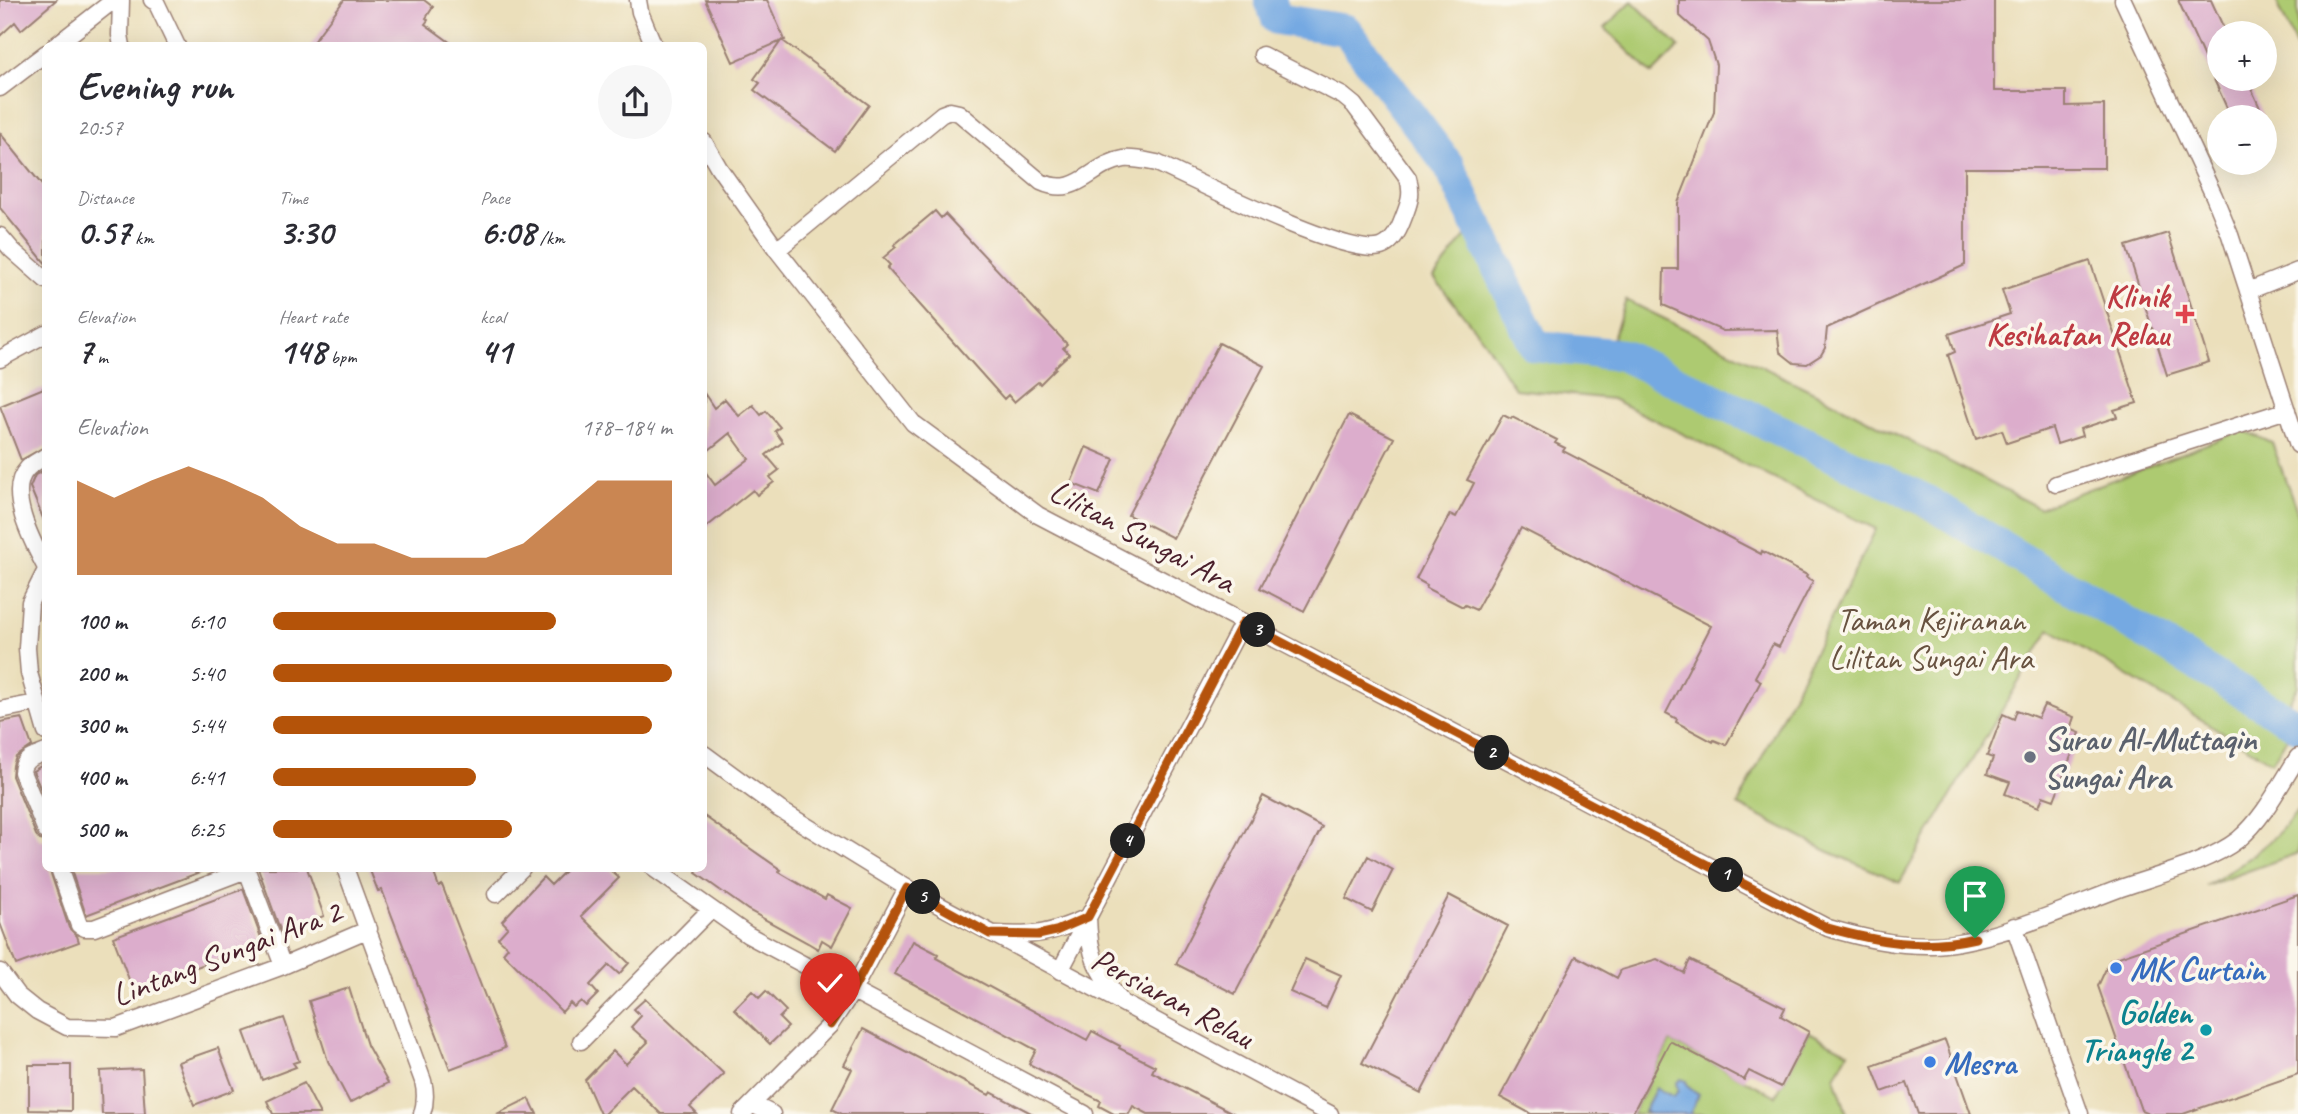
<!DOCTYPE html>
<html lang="en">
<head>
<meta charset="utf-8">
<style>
  :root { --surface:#fff; --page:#f7f7f7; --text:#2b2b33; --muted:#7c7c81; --accent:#b45309 }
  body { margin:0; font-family:Caveat,sans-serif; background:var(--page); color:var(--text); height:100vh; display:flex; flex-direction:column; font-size:26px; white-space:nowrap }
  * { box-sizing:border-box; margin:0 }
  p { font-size:23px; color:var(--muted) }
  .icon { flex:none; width:38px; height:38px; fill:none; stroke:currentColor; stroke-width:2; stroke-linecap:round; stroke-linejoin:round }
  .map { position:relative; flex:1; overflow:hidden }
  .panel { position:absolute; left:42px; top:42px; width:665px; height:830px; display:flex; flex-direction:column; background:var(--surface); border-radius:10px; box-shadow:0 7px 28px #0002 }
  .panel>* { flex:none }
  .controls { position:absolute; left:2207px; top:21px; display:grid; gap:14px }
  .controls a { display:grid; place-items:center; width:70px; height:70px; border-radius:50%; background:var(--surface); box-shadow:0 7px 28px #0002; font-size:35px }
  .pin { position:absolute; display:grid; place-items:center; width:60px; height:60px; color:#fff; margin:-72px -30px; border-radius:50% 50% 50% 0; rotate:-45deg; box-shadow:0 0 7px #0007 }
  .pin .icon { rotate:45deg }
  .km { position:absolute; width:35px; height:35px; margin:-18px; border-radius:50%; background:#222; color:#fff; font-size:19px; line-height:35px; text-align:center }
  .round { display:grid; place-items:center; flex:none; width:74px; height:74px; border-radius:37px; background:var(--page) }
  .head { display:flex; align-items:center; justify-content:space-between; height:119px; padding:0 35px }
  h1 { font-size:38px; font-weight:700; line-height:52px }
  .stats { display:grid; grid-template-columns:repeat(3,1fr); gap:10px; height:119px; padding:7px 35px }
  .stats div { display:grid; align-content:center }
  .stats b { font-size:35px; font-weight:700 }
  .stats small { font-size:19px; font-weight:400 }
  .stats p { font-size:19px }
  .chart { height:196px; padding:14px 35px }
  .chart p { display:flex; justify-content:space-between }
  .chart svg { width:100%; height:126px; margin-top:7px; fill:var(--accent); opacity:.7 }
  ul { padding:0 35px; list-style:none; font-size:23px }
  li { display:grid; grid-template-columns:112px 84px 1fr; align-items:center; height:52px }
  li i { height:18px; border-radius:9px; background:var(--accent) }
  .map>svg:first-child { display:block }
  .green { fill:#adca71; stroke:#7c744e; stroke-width:2 }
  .water { fill:#74a9e2; stroke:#5f6486; stroke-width:2 }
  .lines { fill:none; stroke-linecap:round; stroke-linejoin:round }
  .river { stroke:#74a9e2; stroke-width:32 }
  .building { fill:#dcadcc }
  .minor-casing { stroke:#9a7f73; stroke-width:19 }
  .minor { stroke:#fff; stroke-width:16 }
  .route-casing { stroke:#fff; stroke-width:14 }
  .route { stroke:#b45309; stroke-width:9 }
  .health-dot { fill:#e0444e; stroke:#fbf7ec; stroke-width:2.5 }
  .worship-dot { fill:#6b7280; stroke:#fbf7ec; stroke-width:2.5 }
  .shop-dot { fill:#3f7fe0; stroke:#fbf7ec; stroke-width:2.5 }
  .culture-dot { fill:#0f9aa8; stroke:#fbf7ec; stroke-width:2.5 }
  .labels { text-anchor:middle; stroke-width:7; stroke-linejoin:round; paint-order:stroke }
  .health-label { font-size:33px; font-weight:bold; fill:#be3a42; stroke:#fbf7ec; text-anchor:end }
  .street-label { font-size:33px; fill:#4a1f2b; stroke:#fbf7ec }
  .park-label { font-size:33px; fill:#685240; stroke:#fbf7ec }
  .worship-label { font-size:33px; font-weight:bold; fill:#5b616d; stroke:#fbf7ec; text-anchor:start }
  .shop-label { font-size:33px; font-weight:bold; fill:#366cbe; stroke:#fbf7ec; text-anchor:start }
  .culture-label { font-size:33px; font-weight:bold; fill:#0d838f; stroke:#fbf7ec; text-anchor:end }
</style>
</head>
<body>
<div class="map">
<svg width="2298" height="1114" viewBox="0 0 2298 1114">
  <rect width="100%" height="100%" fill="#fbf7ec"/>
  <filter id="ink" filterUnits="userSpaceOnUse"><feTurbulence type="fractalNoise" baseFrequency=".0143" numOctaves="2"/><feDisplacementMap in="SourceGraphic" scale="14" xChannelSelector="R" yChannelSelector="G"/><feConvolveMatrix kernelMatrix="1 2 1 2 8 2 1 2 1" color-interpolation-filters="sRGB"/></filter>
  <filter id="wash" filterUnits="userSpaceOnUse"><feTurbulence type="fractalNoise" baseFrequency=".00686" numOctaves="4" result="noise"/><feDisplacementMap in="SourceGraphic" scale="28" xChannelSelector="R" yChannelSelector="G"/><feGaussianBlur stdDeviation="1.57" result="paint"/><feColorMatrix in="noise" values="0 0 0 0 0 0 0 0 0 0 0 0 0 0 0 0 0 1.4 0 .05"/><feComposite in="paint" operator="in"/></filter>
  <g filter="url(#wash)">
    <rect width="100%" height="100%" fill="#ebdfbb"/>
    <!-- green -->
    <path class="green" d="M2276,0h22v51z
      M1632,1l47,46 -27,27 -47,-46z
      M1468,233l62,122 86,7 301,151 372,222 -17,27 -222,-133 -150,253 -73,-31 -89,-46 138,-276 -264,-130 -97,-10 -30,-47 -51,-64z
      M1626,300l198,97 215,111 204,-78 29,13 26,71v172l-10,18 -372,-224 -303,-142z
      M2298,810v43l-92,33c34,-21 68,-43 92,-76z
      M1809,1032l39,20 -13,25 12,37h-215l38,-73 106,55z"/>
    <!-- water -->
    <path class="water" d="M1681,1079l5,2 2,6 11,7 -9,20h-41l-5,-3 12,-23 18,9 4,-7 -2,-7z"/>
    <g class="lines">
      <!-- river -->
      <path class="river" d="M1270,0l7,19 69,11 103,136 86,180 87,9 303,145 373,226"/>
    </g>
    <g id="blocks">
      <!-- building -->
      <path class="building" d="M0,0h56l-35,30 -6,-8 -15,14z
        M344,0h80l9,7 -7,11 2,2 -3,4 30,22h-145z
        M705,0h62l18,40 -2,1 86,64 -34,46 -81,-61 6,-7 -6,-4 27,-38 -48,21z
        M1679,0h315v91h72v15l38,-1v63h-139v97l-138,63 -2,20 -4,7 -14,9 -13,-1 -14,-11 -3,-22 -54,1 -60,-26 1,-36h14v-66l36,-91 2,-47 -8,-24 -29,-26z
        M2178,0h33l15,33h-7v46h28l17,38h-33z
        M0,133l46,57v74l-46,-56z
        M935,211l6,7 4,-4 122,130 -4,4 6,6 -14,13 1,1 -16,16 -2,-2 -11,9 -13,11 -6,-7 -4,4 -117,-131 3,-3 -7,-7 13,-11 -2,-2z
        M2168,233l41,129 -42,13 -41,-129z
        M2090,261l47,142 -23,7 3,7 -37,12 2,7 -25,8 -5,-16 -45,15 -5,-13 -26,9 -28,-84 7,-3 -6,-18 61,-20 -8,-24z
        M1219,343l45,23 -91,172 -45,-23z
        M46,387v59l-25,14 -21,-54z
        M704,393l10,15 11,-9 14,17 14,-11 8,10 5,-4 14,16 -5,4 8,11 -17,13 13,15 -9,7 4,5 -17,13 -4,-5 -49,39v-59l11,15 34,-26 -19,-26 -26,21z
        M1349,415l45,23 -90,173 -44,-23z
        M1503,415l8,4 1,-2 45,23 -2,3 10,5 -2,3 198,103 1,-3 45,24 -1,2 7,4 -34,66 -6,-3 -18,33 6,4 -35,64 -12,-5 -1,2 -37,-20 1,-3 -11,-6 45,-87 -190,-98 -45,82 -11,-5 -2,2 -37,-19 1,-3 -11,-6 34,-65 6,3 15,-28 3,-6 -7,-3z
        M1086,447l28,12 -15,35 -28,-11z
        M46,469v54h-1l-15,-36 5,-12z
        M2044,705l30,12 -4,12 10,4 -26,67 -11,-4 -4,11 -34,-13 5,-12 -23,-8 6,-16 -6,-2 16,-42 11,5 3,-9 21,8z
        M22,718l10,28 -16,11 -3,8 -1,11 24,59 4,5 6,1v27h3l20,60 8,8 2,6 -63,23 -16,-42v-201z
        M46,763v39l-13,-31z
        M1263,796l59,31 -87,167 -59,-30z
        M704,816l77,54 -2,2 46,27 2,-4 25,13 -20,38 -10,-6 -4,9 -10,-6 -60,-33 -52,-37 3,-5h5z
        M1368,856l25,14 -21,42 -26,-13z
        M77,868h129v2l-120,45 -15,-45z
        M258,868h49l17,48 -43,16z
        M369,868h63l7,19 3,-2 63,163 -55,21 -68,-179 -4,1z
        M568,868h40l11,10 -38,38 48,47 -10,11 -10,-9 -19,20 8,9 -12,12 -5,-5 -7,6 -4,-4 -8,9 -59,-59 5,-6 -10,-9 10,-11 -6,-6 41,-44 8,8z
        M243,889l20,54 -130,47 -20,-53z
        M1449,895l59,31 -87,167 -59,-30z
        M2298,895v179l-115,40h-32l-10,-4 -43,-124 12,-26z
        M913,941l25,13 -2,4 151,82 5,-9 28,15 -1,2 36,18 -3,6 83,42h-87l-15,-8 -4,8h-15l-15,-8 2,-5 -72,-37 7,-14 -141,-76z
        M1576,956l41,22 4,-8 36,-11 27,14 6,-13 95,48 -4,8 28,16 -28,55 -32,-16 -5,9 -74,-39 -38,73h-101l-31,-17z
        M1305,959l36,16 -15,33 -36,-16z
        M349,988l18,57 21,38 -38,20 -22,-42 -19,-60z
        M752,991l7,7 7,-7 20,20 -7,7 9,9 -18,17 -36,-35z
        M645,999l79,75 -34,33 7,7h-36l-29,-28 -28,28h-4l-15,-34 28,-29 13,13 22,-22 -17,-15 10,-11 -7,-7z
        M284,1018l15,43 -6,2 3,4 -34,13 -18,-48z
        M863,1029l126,66 2,-3 42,22h-191l-10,-5 20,-40 -8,-4z
        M1945,1040l26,74h-53l-11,-31 -25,9 -10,-26z
        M218,1048l16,42 -40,15 -16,-43z
        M29,1065h42v46l-42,-1z
        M142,1069l3,45h-43l-2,-43z
        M304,1083l16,31h-47l-6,-13z
        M529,1098l8,16h-40z"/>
    </g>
  </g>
  <g filter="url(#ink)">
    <use href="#blocks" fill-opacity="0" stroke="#9a7f73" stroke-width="2"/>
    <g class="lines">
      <!-- minor casing -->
      <g class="minor-casing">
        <path id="minor" d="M121,0l-1,35 2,11
          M152,0l4,2 21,44
          M638,0l2,12 14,34
          M2123,0l91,196 16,39 68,210
          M55,46l59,-46
          M0,88l46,-35
          M704,142l15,26 58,82 136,173 125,92 790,413c35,10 68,18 105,17 56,-2 134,-37 188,-57 37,-13 87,-25 118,-49 25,-21 41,-54 59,-82
          M0,236l12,14 34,30
          M777,250l165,-136 8,-3 9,2 82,69c37,17 50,-18 83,-23 11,-1 22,2 33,4 38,18 191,95 224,84 12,-4 18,-17 22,-28 6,-15 10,-25 5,-41l-54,-73 -11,-9 -81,-41
          M2248,291l50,-20
          M0,359l46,-25
          M46,456c-6,4 -15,8 -19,13 -22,23 7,76 19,99
          M2056,484l231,-74
          M46,570l-16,32 -3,46 2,25 17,59
          M0,710l36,-7
          M46,752c-12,5 -23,6 -24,20l24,59
          M704,754l75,55 128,79 423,226
          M59,868l20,57 6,3h9l152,-58
          M246,868l37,98
          M345,868l78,213c3,12 3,21 -1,33
          M653,868l95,67 337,179
          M496,894l26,-26
          M2014,926l66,188
          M995,934c40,3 57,-1 93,-17 1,39 8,52 32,83
          M1060,971l183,-349
          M0,972l17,23 20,16 30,16 49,1 167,-62 86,-37
          M581,1041l130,-132
          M752,1104l20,10
          M742,1114l88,-89 22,-33 55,-104"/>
      </g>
      <!-- minor -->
      <use href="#minor" class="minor"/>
    </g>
  </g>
  <g class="lines" filter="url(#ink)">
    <!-- route casing -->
    <g class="route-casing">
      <path id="route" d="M830,1025l22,-33 55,-104 83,46 48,1 18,-4 32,-14 155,-295 585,306c50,14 95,22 147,10"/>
    </g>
    <!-- route -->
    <use href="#route" class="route"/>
  </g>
  <!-- markers -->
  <path class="health-dot" d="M2181.5 303.5h7v7h7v7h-7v7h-7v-7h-7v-7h7z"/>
  <circle class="worship-dot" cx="2030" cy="757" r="7"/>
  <g class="shop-dot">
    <circle cx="2116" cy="968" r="7"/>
    <circle cx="1930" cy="1062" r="7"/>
  </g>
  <circle class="culture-dot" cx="2206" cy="1030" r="7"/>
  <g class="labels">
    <!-- health labels -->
    <g class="health-label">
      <text x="2169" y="307">Klinik<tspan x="2169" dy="38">Kesihatan Relau</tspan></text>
    </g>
    <!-- street labels -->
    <g class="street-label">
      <text transform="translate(1143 535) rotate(28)" y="12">Lilitan Sungai Ara</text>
      <text transform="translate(226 952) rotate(-21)" y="12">Lintang Sungai Ara 2</text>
      <text transform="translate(1173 997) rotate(28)" y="12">Persiaran Relau</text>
    </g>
    <!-- park labels -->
    <g class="park-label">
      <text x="1931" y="631">Taman Kejiranan<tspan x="1931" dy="38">Lilitan Sungai Ara</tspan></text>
    </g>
    <!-- worship labels -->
    <g class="worship-label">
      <text x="2044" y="750">Surau Al-Muttaqin<tspan x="2044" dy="38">Sungai Ara</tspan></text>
    </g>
    <!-- shop labels -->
    <g class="shop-label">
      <text x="2130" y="980">MK Curtain</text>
      <text x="1944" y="1074">Mesra</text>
    </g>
    <!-- culture labels -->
    <g class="culture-label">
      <text x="2192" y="1023">Golden<tspan x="2192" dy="38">Triangle 2</tspan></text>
    </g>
  </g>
</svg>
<div class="controls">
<a>+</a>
<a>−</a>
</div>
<div class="pin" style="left:1975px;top:938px;background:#1e9e55"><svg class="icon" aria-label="arrive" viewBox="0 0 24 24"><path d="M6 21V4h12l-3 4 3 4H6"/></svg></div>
<div class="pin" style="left:830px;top:1025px;background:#d93025"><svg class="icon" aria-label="check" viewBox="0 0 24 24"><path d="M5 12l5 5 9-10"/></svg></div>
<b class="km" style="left:1726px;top:875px">1</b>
<b class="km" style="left:1492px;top:753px">2</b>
<b class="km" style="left:1258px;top:630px">3</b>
<b class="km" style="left:1128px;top:841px">4</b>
<b class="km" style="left:923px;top:897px">5</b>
<section class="panel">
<div class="head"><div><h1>Evening run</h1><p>20:57</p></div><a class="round"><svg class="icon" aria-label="share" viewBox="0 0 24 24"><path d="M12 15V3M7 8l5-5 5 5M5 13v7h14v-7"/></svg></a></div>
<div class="stats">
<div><p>Distance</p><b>0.57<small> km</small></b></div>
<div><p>Time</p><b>3:30</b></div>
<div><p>Pace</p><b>6:08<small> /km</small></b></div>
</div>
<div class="stats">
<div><p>Elevation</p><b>7<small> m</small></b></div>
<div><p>Heart rate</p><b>148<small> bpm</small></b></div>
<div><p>kcal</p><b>41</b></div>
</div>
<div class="chart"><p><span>Elevation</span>178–184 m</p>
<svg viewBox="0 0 160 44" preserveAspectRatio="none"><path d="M0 44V11L10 17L20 11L30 6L40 11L50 17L60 27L70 33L80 33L90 38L100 38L110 38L120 33L130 22L140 11L150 11L160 11V44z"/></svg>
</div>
<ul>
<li><b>100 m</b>6:10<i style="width:71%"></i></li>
<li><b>200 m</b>5:40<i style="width:100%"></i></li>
<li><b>300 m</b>5:44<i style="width:95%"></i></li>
<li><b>400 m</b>6:41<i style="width:51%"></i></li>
<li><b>500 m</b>6:25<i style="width:60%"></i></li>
</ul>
</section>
</div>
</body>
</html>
